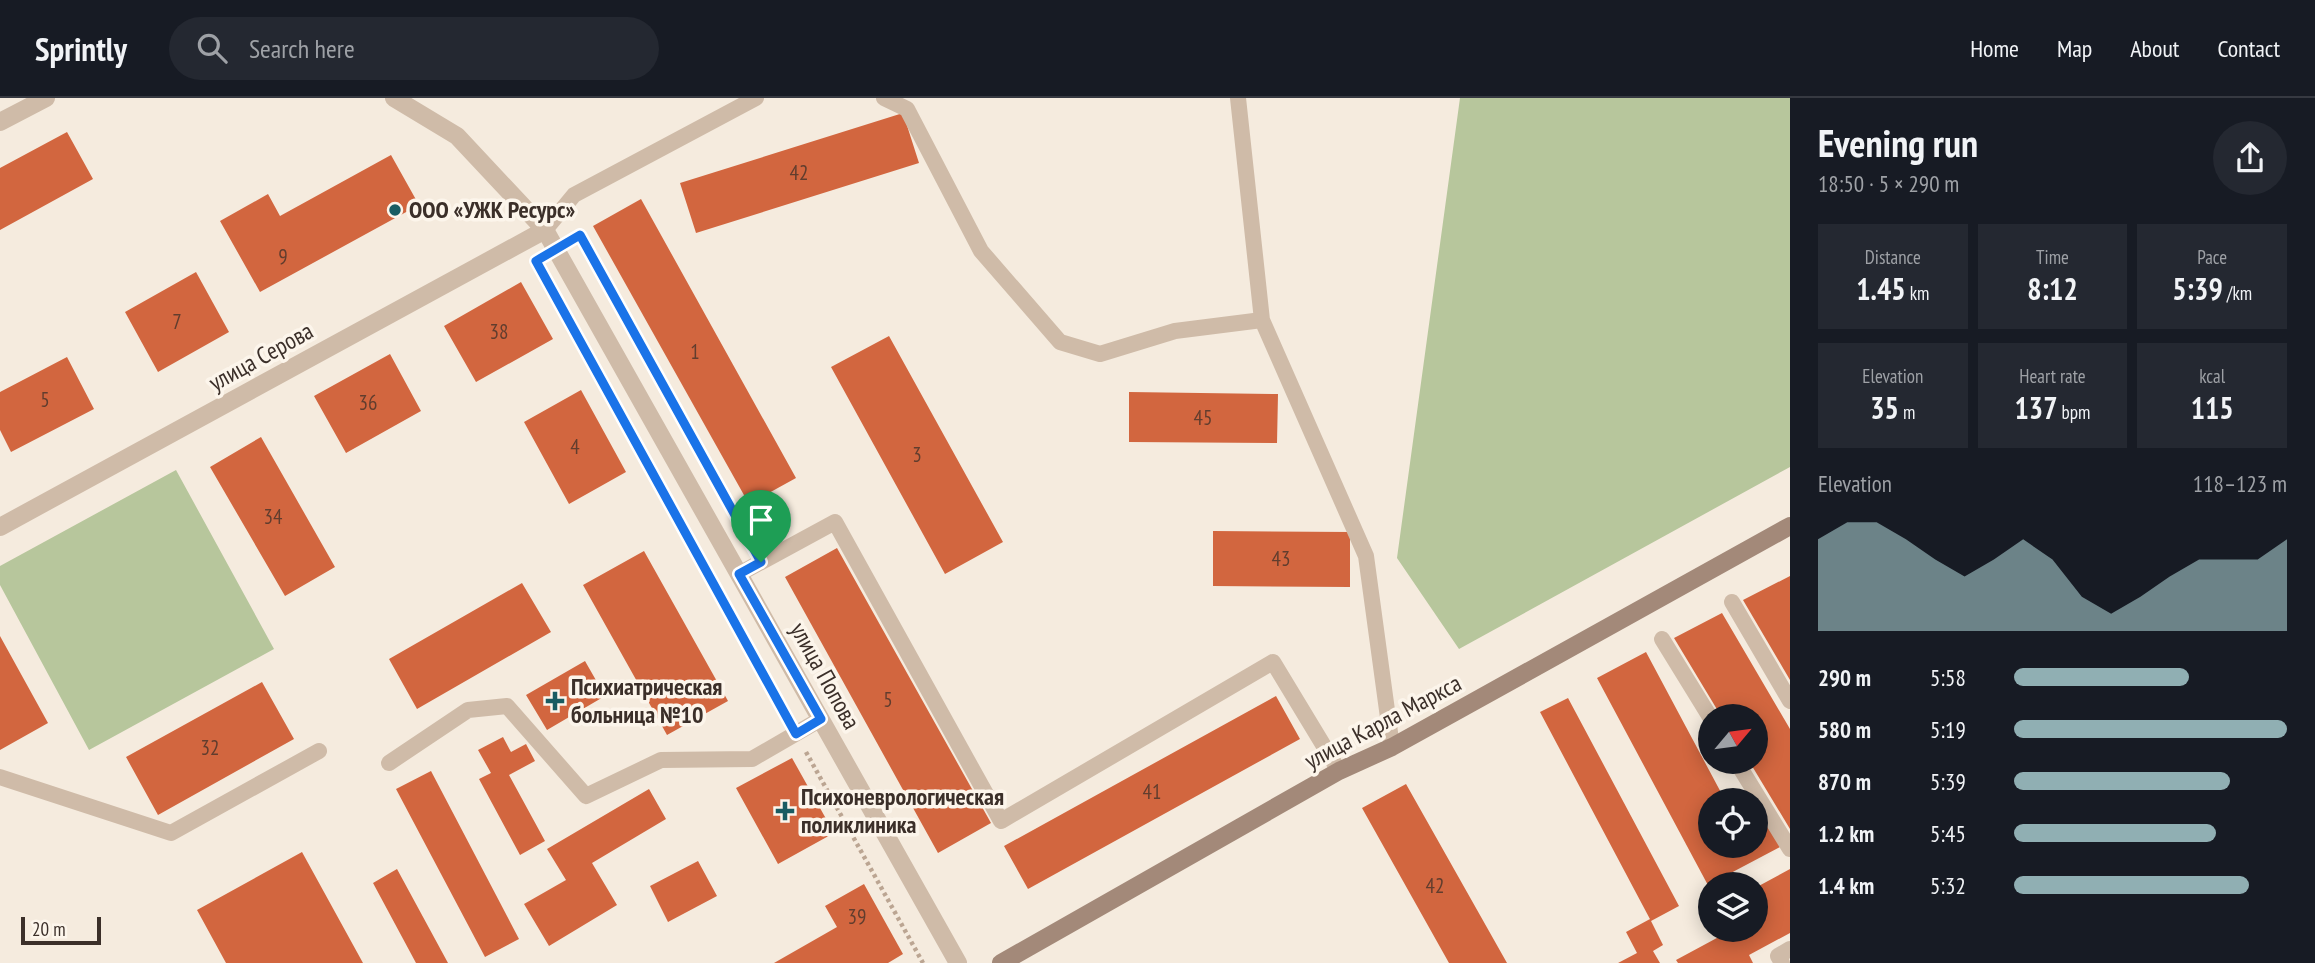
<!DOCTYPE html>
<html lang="en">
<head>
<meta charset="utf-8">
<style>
  :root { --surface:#171b24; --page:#242831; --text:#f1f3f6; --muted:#9ea1a6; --line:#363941; --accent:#90afb3 }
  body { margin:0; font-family:"PT Sans Narrow",sans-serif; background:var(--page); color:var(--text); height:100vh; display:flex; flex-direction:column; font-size:26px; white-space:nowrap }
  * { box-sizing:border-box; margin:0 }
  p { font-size:23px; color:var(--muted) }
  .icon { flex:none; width:38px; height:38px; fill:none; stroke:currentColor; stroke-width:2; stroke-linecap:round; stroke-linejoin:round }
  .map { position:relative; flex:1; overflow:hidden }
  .panel { display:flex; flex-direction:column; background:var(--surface); width:525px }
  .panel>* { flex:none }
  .needle { width:46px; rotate:61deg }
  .tools { position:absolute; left:1698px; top:606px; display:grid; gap:14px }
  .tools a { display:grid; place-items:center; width:70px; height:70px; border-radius:50%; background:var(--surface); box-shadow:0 4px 18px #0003; font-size:35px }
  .scale { position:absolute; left:21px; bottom:18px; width:80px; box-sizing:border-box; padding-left:7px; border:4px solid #3b2f29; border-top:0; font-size:19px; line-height:24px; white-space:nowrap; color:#3b2f29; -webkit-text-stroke:5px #fcf5eb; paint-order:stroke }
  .pin { position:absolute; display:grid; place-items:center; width:60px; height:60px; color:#fff; margin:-72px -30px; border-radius:50% 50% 50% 0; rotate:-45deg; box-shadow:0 0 7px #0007 }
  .pin .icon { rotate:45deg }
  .round { display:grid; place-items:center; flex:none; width:74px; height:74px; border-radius:37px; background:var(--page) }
  .overview { display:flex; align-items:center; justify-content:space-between; height:119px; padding:0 28px }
  h1 { font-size:38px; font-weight:700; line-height:52px }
  .stats { display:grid; grid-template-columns:repeat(3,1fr); gap:10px; height:119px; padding:7px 28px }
  .stats div { display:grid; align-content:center; border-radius:0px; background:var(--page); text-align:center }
  .stats b { font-size:30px; font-weight:700 }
  .stats small { font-size:19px; font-weight:400 }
  .stats p { font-size:19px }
  .chart { height:196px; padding:14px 28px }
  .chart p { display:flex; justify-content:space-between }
  .chart svg { width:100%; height:126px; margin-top:7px; fill:var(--accent); opacity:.7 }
  ul { padding:0 28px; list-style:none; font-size:23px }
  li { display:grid; grid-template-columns:112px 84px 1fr; align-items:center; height:52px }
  li i { height:18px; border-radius:9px; background:var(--accent) }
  header { display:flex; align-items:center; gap:42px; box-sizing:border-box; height:98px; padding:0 35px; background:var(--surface); border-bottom:2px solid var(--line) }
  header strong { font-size:33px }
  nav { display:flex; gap:38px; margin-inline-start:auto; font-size:24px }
  .search { width:490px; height:63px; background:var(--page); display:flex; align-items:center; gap:18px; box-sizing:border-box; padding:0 24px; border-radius:38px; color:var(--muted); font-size:26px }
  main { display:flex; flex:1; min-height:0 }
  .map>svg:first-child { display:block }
  .green { fill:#b7c69c }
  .building { fill:#d2663f }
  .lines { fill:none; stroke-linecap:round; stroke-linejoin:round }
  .path { stroke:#bba592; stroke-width:4.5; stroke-dasharray:3.5 3.5; stroke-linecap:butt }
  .lane { stroke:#cfbba8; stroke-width:16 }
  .street { stroke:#cfbba8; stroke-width:18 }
  .secondary { stroke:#a38979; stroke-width:18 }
  .route-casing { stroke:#fff; stroke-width:14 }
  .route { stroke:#1a73e8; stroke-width:9 }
  .poi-dot { fill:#195c62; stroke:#fcf5eb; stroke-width:2.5 }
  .labels { text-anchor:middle; stroke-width:7; stroke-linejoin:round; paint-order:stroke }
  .number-label { font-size:21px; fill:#613d2e }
  .poi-label { font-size:24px; font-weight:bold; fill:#3b2f29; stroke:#fcf5eb; text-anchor:start }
  .street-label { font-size:24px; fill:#3b2f29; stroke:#fcf5eb }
</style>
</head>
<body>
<header>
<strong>Sprintly</strong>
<div class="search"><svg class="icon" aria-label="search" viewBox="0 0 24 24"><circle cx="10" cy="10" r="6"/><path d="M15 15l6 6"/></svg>Search here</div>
<nav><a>Home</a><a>Map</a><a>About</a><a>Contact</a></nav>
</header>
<main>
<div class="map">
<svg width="1790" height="865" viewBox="0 0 1790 865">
  <rect width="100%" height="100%" fill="#f5ebde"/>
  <!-- green -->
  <path class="green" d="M1460,0h330v369l-331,182 -62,-91z
    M176,372l98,179 -185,101 -89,-165v-19z"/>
  <!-- building -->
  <path class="building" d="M903,15l16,50 -223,70 -16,-50z
    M67,34l26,47 -93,51v-62z
    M391,57l28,50 -159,87 -40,-71 48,-27 12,22z
    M641,101l155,279 -47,26 -156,-278z
    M196,174l33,60 -71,40 -33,-60z
    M521,184l32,57 -77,43 -32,-56z
    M889,238l114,206 -58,32 -114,-207z
    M390,256l31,57 -75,42 -32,-57z
    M67,259l27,52 -83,43 -11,-22v-38z
    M581,292l45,82 -57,32 -45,-82z
    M1129,294l149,2 -1,49 -148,-1z
    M261,339l74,130 -50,29 -75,-129z
    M1213,433l137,1v55l-137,-1z
    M837,450l154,275 -53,30 -153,-276z
    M644,453l84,150 -61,34 -84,-150z
    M1790,478v104l-47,-80z
    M522,485l29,49 -134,77 -28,-50z
    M1722,515l68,116v100l-41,-68h6v-45h-34l-47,-78z
    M0,538l48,87 -48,27z
    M1646,554l79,148h-15v45h45v-24l10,-6 17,31 -72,38v5l-113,-211z
    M585,563l20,35 -58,34 -21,-35z
    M262,584l32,57 -136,76 -32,-58z
    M1276,598l24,43 -272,150 -24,-43z
    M1568,600l111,208 -28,15 -111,-209z
    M503,639l8,15 15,-8 9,17 -26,14 36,66 -25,14 -41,-76 12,-6 -13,-23z
    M792,660l42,75 -56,31 -42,-76z
    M431,673l88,168 -34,18 -89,-168z
    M1406,686l101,179h-58l-87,-155z
    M649,691l17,30 -74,44 25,42 -68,41 -25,-42 42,-24 -19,-31z
    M302,754l61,111h-137l-29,-53z
    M698,763l19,35 -49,26 -18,-36z
    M397,771l51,94h-32l-43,-80z
    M1790,771v64l-41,22 4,8h-75l-2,-3 52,-28 -1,-3h28v-41z
    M864,786l39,70 -15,9h-114l63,-36 -12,-21z
    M1650,821l13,26 -10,6 7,12h-42l19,-10 -11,-21z"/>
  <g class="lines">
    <!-- path -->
    <path class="path" d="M574,140l6,-3 172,311
      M643,357l144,262
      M806,654l117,211"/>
    <!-- lane -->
    <path class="lane" d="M884,0l23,11 74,142 79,91 40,12 75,-23 87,-11
      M1238,0l24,222 104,236 26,191
      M545,132l29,-35 182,-97
      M739,476l96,-52 166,299 272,-159 66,109
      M1732,504l58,99
      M1662,541l48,78
      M1736,663l54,88
      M389,665l79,-53 39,-4 79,90 75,-36 91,-1 69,-40
      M0,679l171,56 148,-82
      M1782,865l-4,-7 12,-7"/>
    <!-- street -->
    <path class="street" d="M394,0l63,38 88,94 413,733
      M0,24l46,-24
      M0,429l545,-297"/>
    <!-- secondary -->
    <path class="secondary" d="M1001,865l338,-192 53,-24 398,-221"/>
  </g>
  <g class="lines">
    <!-- route casing -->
    <g class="route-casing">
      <path id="route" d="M580,137l181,327 -22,12 82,145 -25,15 -260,-473z"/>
    </g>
    <!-- route -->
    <use href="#route" class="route"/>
  </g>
  <!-- markers -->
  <g class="poi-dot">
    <circle cx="395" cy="112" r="7"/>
    <path d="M551.5 592.5h7v7h7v7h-7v7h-7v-7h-7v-7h7z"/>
    <path d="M781.5 702.5h7v7h7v7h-7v7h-7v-7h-7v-7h7z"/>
  </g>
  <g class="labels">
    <!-- number labels -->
    <g class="number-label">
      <text x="799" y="82">42</text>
      <text x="283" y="166">9</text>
      <text x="177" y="231">7</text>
      <text x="499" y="241">38</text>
      <text x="695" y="261">1</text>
      <text x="45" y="309">5</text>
      <text x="368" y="312">36</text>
      <text x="1203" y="327">45</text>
      <text x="575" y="356">4</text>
      <text x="917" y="364">3</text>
      <text x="273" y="426">34</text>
      <text x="1281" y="468">43</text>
      <text x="888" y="609">5</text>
      <text x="210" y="657">32</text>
      <text x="1152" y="701">41</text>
      <text x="1435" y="795">42</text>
      <text x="857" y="826">39</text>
    </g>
    <!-- poi labels -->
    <g class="poi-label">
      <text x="409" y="120">ООО «УЖК Ресурс»</text>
      <text x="571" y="597">Психиатрическая<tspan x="571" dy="28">больница №10</tspan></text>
      <text x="801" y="707">Психоневрологическая<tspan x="801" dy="28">поликлиника</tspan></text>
    </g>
    <!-- street labels -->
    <g class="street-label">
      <text transform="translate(261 259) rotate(-29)" y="8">улица Серова</text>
      <text transform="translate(825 578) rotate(61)" y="8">улица Попова</text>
      <text transform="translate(1383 624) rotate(-28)" y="8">улица Карла Маркса</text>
    </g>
  </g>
</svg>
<div class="tools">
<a><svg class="needle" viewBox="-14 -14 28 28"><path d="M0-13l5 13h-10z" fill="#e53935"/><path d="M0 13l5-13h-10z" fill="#9ea1a6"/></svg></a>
<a><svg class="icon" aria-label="locate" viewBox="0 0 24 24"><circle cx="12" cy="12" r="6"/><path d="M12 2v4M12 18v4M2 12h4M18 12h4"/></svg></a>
<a><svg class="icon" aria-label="layers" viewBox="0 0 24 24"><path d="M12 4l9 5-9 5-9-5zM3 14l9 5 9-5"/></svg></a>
</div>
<div class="scale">20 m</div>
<div class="pin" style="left:761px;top:464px;background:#1e9e55"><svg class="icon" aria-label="arrive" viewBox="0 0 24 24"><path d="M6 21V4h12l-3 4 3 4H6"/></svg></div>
</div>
<section class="panel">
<div class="overview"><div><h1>Evening run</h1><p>18:50 · 5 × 290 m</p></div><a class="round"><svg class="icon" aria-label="share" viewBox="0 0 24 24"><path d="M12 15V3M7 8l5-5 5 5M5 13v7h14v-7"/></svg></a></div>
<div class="stats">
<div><p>Distance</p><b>1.45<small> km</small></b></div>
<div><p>Time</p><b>8:12</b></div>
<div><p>Pace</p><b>5:39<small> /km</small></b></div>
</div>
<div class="stats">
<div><p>Elevation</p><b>35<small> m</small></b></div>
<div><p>Heart rate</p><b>137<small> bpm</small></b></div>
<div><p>kcal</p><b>115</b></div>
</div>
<div class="chart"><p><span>Elevation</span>118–123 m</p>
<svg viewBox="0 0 160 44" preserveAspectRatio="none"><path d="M0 44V12L10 6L20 6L30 12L40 19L50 25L60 19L70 12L80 19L90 32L100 38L110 32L120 25L130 19L140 19L150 19L160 12V44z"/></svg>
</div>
<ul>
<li><b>290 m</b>5:58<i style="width:64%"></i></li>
<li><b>580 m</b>5:19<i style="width:100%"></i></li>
<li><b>870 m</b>5:39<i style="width:79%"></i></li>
<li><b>1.2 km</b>5:45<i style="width:74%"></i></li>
<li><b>1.4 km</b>5:32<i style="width:86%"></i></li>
</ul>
</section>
</main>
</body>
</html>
